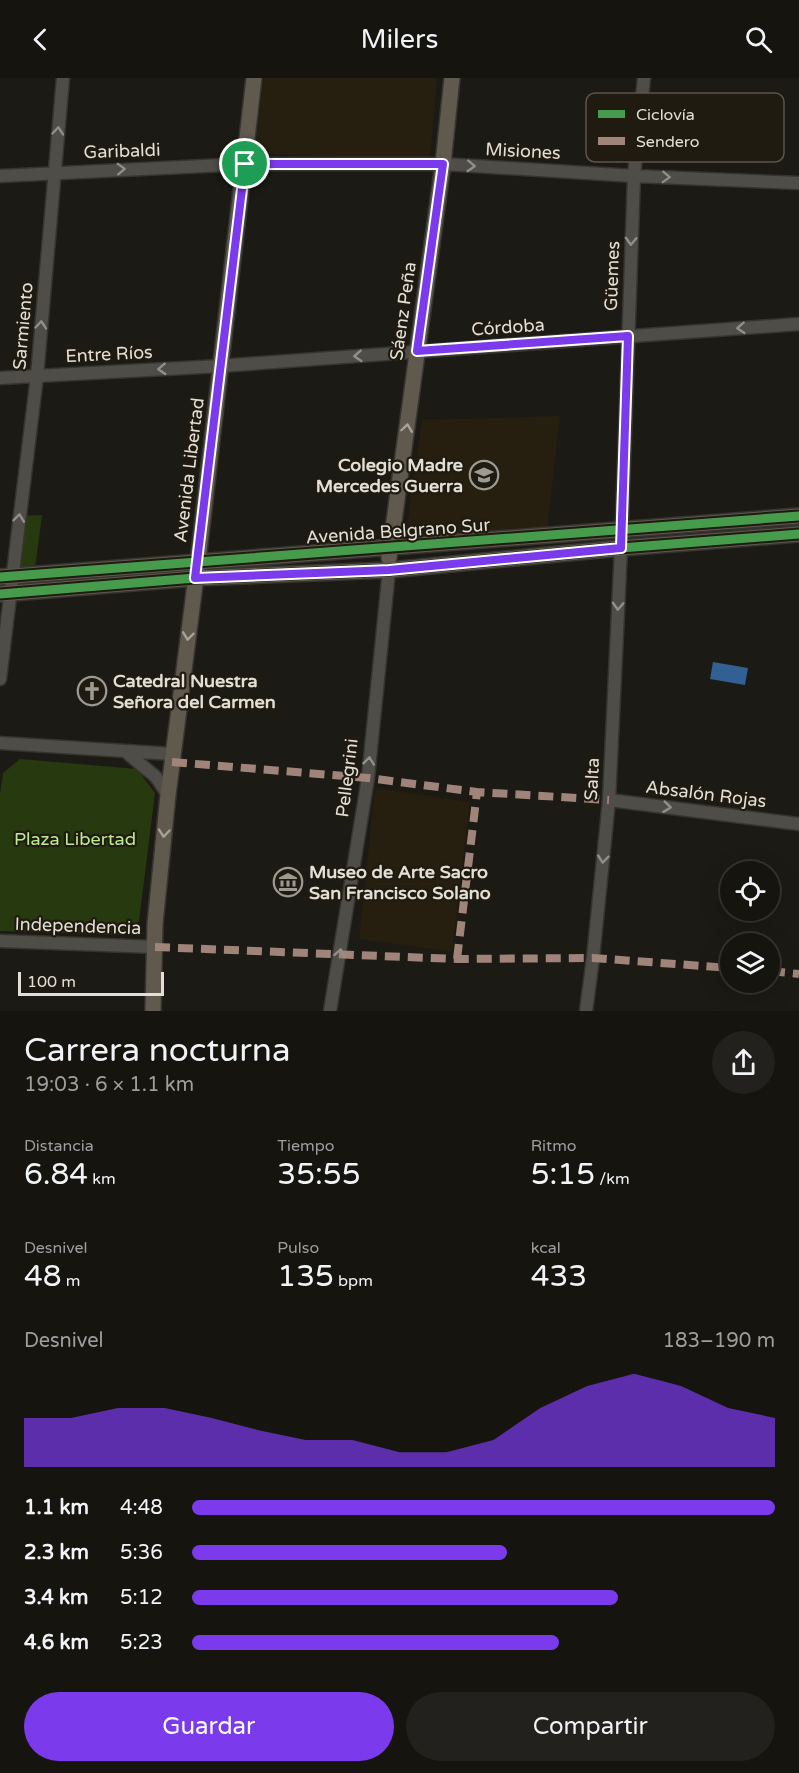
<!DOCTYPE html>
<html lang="es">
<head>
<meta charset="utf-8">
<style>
  :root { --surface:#15140f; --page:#22211d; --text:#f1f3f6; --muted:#9d9e9e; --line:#34332f; --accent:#7c3aed }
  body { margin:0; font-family:"Varela Round",sans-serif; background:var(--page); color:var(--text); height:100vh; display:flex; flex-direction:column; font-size:22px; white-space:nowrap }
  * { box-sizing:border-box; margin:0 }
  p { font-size:20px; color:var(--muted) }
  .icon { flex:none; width:33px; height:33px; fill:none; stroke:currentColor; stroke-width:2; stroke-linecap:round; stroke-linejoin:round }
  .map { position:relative; height:933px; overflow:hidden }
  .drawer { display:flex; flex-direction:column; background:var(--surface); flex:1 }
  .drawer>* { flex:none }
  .tools { position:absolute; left:720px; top:783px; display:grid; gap:12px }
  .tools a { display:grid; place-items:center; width:60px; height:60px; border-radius:50%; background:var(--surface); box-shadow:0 6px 24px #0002,0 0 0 2px var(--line); font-size:30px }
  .scale { position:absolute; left:18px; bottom:15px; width:146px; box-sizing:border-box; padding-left:6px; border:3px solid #e2dfd7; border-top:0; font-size:16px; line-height:21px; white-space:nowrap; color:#e2dfd7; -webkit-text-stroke:4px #201b10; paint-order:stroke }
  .pin { position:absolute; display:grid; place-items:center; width:51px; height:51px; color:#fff; margin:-26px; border:3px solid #fff; border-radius:50%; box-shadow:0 2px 6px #0007 }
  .round { display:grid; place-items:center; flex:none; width:63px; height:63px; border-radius:32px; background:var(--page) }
  .summary { display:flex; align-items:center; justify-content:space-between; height:102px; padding:0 24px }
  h1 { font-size:33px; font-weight:600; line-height:45px }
  .figures { display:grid; grid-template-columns:repeat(3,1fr); gap:9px; height:102px; padding:6px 24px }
  .figures div { display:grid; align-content:center }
  .figures b { font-size:30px; font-weight:600 }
  .figures small { font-size:16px; font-weight:400 }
  .figures p { font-size:16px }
  .chart { height:168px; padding:12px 24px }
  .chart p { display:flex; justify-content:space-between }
  .chart svg { width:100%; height:108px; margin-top:6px; fill:var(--accent); opacity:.7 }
  .button { display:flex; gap:12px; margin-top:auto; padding:12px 24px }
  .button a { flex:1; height:69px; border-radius:36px; background:var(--accent); color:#fff; font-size:24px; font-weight:600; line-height:69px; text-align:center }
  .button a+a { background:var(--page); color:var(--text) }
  ul { padding:0 24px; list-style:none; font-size:20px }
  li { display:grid; grid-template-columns:96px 72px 1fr; align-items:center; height:45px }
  li i { height:15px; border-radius:8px; background:var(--accent) }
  header { display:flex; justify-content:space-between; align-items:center; height:78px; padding:0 24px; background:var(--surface); font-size:27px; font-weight:600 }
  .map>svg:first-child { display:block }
  .built { fill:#261f0f }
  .green { fill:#27390e }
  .water { fill:#336092 }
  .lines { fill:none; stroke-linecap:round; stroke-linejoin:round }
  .minor-casing { stroke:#363430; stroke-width:15 }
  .major-casing { stroke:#363430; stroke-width:18 }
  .minor { stroke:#4f4d48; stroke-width:12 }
  .major { stroke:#5f594e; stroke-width:15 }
  .quiet { stroke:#a18479; stroke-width:8; stroke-dasharray:15 8; stroke-linecap:butt }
  .cycleway-casing { stroke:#201b10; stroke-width:13 }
  .cycleway { stroke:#469c4c; stroke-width:9 }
  .oneway { stroke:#918f88 }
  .oneway2 { stroke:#a7a399 }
  .route-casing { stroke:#fff; stroke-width:12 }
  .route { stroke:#7c3aed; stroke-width:8 }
  .labels { text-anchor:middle; stroke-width:4.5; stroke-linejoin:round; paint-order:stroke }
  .street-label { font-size:18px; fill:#e2dfd7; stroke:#201b10 }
  .poi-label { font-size:18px; font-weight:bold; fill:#e2dfd7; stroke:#201b10; text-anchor:start }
  .park-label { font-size:18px; fill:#bbea8a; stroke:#201b10 }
  .key { fill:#201b10; stroke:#5a564c; stroke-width:1.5 }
  .key-label { font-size:16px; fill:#e2dfd7 }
</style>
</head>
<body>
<header><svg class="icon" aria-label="back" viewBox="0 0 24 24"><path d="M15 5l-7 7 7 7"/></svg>Milers<svg class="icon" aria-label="search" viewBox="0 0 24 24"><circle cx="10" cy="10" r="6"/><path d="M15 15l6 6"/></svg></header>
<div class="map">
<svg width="799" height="933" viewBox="0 0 799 933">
  <rect width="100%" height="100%" fill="#1c1a14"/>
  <!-- built -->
  <path class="built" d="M264,0h173l-7,82 -176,-6z
    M560,338l-13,115 -142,10 17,-121z
    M375,710l95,14 -18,150 -93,-13z"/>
  <!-- green -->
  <path class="green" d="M42,437l-7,54 -22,2 6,-55z
    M20,681l117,10 18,24 -16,128 -13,14 -126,-4v-137l3,-21z"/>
  <!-- water -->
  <path class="water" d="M713,584l35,6 -3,17 -35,-6z"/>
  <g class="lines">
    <!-- minor casing -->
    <g class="minor-casing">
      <path id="minor" d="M0,98l245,-12h198l191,12 165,7
        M0,300l220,-12 579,-42
        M0,601l37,-303 26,-298
        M0,665l173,11
        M126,674l30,25 12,18
        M609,722l190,24
        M0,863l155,6
        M330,933l38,-233 21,-208
        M586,933l7,-53 16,-158 12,-252 13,-372 10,-98"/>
    </g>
    <!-- major casing -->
    <g class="major-casing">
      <path id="major" d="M389,480l54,-394 9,-86
        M0,499l799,-61
        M0,516l195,-16 194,-8 232,-22 178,-14
        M153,933l2,-87 13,-129 30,-234 56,-483"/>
    </g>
    <!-- minor -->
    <use href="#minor" class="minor"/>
    <!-- major -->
    <use href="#major" class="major"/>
    <!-- quiet -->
    <path class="quiet" d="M172,684l196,16 109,14 132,8
      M155,869l302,12 136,-1 137,10
      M457,881l20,-167
      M770,893l29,3"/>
    <!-- cycleway casing -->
    <g class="cycleway-casing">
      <path id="cycleway" d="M0,499l799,-61
        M0,516l195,-16 194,-8 232,-22 178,-14"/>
    </g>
    <!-- cycleway -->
    <use href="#cycleway" class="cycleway"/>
  </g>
  <!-- one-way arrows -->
  <defs><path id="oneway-chevron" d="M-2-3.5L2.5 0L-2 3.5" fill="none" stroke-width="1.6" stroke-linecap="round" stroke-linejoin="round" transform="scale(1.5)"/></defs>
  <g class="oneway">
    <use href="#oneway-chevron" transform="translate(58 53) rotate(-85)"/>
    <use href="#oneway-chevron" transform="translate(471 88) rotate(3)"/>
    <use href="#oneway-chevron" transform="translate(121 91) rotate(-2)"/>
    <use href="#oneway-chevron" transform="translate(666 99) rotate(2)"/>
    <use href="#oneway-chevron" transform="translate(631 163) rotate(92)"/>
    <use href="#oneway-chevron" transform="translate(41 247) rotate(-85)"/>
    <use href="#oneway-chevron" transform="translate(741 250) rotate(176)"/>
    <use href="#oneway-chevron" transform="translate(358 278) rotate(176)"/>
    <use href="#oneway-chevron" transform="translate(162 291) rotate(177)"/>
    <use href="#oneway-chevron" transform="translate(19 440) rotate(-83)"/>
    <use href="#oneway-chevron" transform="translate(618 528) rotate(93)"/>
    <use href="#oneway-chevron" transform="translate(369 683) rotate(-84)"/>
    <use href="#oneway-chevron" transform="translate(667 729) rotate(7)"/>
    <use href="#oneway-chevron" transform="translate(603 781) rotate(96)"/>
    <use href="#oneway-chevron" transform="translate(340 875) rotate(-80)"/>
  </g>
  <g class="oneway2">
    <use href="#oneway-chevron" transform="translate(407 350) rotate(-82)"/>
    <use href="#oneway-chevron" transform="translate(188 558) rotate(97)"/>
    <use href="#oneway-chevron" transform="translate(164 755) rotate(95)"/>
  </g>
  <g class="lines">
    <!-- route casing -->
    <g class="route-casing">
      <path id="route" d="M245,86h198l-26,187 211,-15 -7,212 -232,22 -194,8z"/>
    </g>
    <!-- route -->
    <use href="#route" class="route"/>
  </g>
  <!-- icons -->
  <defs>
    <g id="school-ring" transform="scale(1.5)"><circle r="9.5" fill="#201b10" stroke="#9d9a93" stroke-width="1.5"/><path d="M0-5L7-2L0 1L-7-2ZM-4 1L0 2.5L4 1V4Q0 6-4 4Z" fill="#9d9a93"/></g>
    <g id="church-ring" transform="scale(1.5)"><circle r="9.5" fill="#201b10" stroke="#9d9a93" stroke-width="1.5"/><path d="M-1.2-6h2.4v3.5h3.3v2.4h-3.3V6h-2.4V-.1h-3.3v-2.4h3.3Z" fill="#9d9a93"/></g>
    <g id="museum-ring" transform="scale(1.5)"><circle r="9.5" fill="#201b10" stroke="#9d9a93" stroke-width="1.5"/><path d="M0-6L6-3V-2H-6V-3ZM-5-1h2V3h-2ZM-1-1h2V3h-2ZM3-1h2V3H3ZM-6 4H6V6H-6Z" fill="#9d9a93"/></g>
  </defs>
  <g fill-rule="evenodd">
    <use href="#school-ring" x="484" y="397"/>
    <use href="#church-ring" x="92" y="613"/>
    <use href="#museum-ring" x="288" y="804"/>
  </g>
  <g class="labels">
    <!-- street labels -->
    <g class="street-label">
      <text transform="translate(122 73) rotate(-2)" y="6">Garibaldi</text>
      <text transform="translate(523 73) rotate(3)" y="6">Misiones</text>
      <text transform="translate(612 198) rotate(-88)" y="6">Güemes</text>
      <text transform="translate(403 233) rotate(-82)" y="6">Sáenz Peña</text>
      <text transform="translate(23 248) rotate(-85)" y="6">Sarmiento</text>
      <text transform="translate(508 249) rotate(-4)" y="6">Córdoba</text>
      <text transform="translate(109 276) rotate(-3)" y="6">Entre Ríos</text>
      <text transform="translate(189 392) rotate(-83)" y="6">Avenida Libertad</text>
      <text transform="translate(398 453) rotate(-4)" y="6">Avenida Belgrano Sur</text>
      <text transform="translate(347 700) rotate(-83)" y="6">Pellegrini</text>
      <text transform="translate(592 701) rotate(-87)" y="6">Salta</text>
      <text transform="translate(706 716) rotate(7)" y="6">Absalón Rojas</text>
      <text transform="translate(78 848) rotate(2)" y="6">Independencia</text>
    </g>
    <!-- poi labels -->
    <g class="poi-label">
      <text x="463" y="393" text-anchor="end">Colegio Madre<tspan x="463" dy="21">Mercedes Guerra</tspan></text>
      <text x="113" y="609">Catedral Nuestra<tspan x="113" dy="21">Señora del Carmen</tspan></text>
      <text x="309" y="800">Museo de Arte Sacro<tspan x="309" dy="21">San Francisco Solano</tspan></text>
    </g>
    <!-- park labels -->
    <g class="park-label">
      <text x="75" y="767">Plaza Libertad</text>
    </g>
  </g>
  <!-- legend -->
  <rect x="586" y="15" width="198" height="69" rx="9" class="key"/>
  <rect x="598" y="32" width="27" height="8" fill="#469c4c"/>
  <rect x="598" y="59" width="27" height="8" fill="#a18479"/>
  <g class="key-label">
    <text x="636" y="42">Ciclovía</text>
    <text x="636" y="69">Sendero</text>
  </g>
</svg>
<div class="tools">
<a><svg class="icon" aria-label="locate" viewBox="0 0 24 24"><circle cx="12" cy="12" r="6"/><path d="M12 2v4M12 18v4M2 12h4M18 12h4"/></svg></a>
<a><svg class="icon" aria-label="layers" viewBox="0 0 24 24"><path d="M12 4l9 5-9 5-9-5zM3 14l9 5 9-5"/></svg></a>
</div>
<div class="scale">100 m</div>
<div class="pin" style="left:245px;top:86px;background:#1e9e55"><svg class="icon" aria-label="arrive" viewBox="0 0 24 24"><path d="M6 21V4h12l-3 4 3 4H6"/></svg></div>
</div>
<section class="drawer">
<div class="summary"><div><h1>Carrera nocturna</h1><p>19:03 · 6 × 1.1 km</p></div><a class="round"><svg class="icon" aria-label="share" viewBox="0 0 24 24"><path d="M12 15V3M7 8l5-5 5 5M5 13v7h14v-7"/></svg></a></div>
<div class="figures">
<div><p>Distancia</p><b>6.84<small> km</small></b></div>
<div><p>Tiempo</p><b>35:55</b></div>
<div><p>Ritmo</p><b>5:15<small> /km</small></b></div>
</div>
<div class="figures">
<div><p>Desnivel</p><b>48<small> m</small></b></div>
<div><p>Pulso</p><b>135<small> bpm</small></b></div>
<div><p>kcal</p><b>433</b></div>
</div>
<div class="chart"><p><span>Desnivel</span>183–190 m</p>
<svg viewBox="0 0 160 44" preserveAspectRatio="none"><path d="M0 44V24L10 24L20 20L30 20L40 24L50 29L60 33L70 33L80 38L90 38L100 33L110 20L120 11L130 6L140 11L150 20L160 24V44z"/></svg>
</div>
<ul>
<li><b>1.1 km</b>4:48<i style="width:100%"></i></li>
<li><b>2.3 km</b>5:36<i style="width:54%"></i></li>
<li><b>3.4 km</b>5:12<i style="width:73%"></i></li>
<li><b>4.6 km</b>5:23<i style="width:63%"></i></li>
</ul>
<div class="button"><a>Guardar</a><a>Compartir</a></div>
</section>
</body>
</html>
